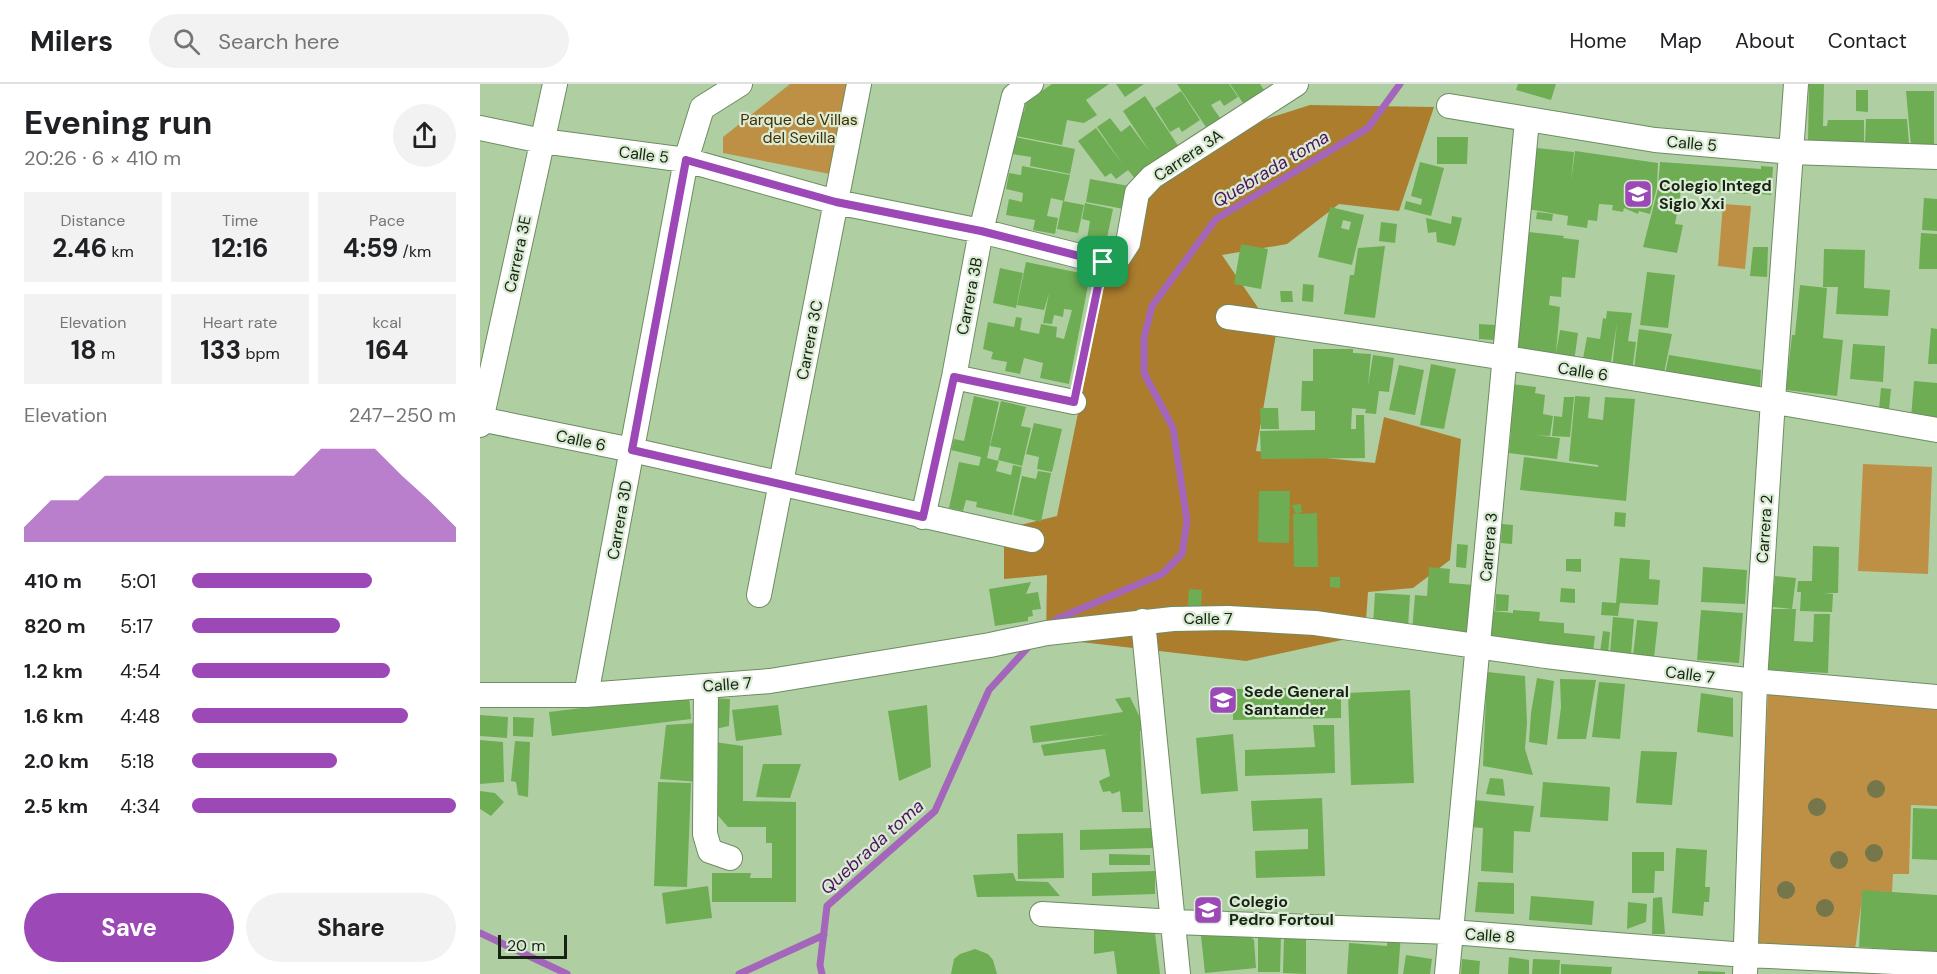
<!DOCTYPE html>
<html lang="en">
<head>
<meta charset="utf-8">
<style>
  :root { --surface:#fff; --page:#f2f2f2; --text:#202124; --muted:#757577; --line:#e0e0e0; --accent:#9c49b7 }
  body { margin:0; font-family:"DM Sans",sans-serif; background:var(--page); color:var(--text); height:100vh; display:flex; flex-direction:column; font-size:22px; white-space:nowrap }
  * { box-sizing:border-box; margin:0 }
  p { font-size:20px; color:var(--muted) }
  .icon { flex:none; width:33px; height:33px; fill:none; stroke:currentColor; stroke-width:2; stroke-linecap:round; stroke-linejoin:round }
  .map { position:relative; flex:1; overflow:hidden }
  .details { display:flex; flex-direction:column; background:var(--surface); width:480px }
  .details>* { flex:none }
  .scale { position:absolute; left:18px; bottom:15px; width:69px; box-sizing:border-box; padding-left:6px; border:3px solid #172313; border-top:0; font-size:16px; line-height:21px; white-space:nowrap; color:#172313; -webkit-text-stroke:4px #daebd4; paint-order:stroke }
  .pin { position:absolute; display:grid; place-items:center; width:51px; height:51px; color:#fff; margin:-26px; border-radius:12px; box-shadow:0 3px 9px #0006 }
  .round { display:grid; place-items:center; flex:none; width:63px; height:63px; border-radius:32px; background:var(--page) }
  .summary { display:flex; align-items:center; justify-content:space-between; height:102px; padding:0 24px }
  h1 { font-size:33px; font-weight:700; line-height:45px }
  .metrics { display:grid; grid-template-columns:repeat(3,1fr); gap:9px; height:102px; padding:6px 24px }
  .metrics div { display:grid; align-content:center; border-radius:0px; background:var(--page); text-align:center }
  .metrics b { font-size:26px; font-weight:700 }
  .metrics small { font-size:16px; font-weight:400 }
  .metrics p { font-size:16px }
  .chart { height:168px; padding:12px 24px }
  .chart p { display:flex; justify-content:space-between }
  .chart svg { width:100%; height:108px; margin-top:6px; fill:var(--accent); opacity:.7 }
  .cta { display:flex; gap:12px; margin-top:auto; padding:12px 24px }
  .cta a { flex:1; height:69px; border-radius:36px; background:var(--accent); color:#fff; font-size:24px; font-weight:700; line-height:69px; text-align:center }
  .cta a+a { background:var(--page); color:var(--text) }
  ul { padding:0 24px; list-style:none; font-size:20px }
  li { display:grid; grid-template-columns:96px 72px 1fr; align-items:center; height:45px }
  li i { height:15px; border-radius:8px; background:var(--accent) }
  header { display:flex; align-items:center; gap:36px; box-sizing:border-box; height:84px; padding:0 30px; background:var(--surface); border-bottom:2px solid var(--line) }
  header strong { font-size:28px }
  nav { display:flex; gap:33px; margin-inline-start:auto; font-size:21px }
  .search { width:420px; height:54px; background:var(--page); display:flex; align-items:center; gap:15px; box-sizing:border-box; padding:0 21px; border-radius:33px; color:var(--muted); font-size:22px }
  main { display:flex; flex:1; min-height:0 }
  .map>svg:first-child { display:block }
  .green { fill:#be9046 }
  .forest { fill:#ac7d2d }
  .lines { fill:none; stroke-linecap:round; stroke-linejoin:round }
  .stream { stroke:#a466ba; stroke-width:7 }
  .building { fill:#6ead53; fill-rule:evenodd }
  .minor-casing { stroke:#6e8c62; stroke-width:26 }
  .path { stroke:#718968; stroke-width:4; stroke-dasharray:4.5 3; stroke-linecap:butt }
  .minor { stroke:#fff; stroke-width:24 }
  .tree { fill:#757649 }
  .route-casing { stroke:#fff; stroke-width:12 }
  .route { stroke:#9c49b7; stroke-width:8 }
  .labels { text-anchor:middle; stroke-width:4.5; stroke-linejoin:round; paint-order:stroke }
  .park-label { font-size:16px; fill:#462e00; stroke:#daebd4 }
  .street-label { font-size:16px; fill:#172313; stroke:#daebd4 }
  .poi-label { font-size:16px; font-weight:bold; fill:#172313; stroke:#daebd4; text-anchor:start }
  .water-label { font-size:18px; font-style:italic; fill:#4f1361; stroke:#daebd4 }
</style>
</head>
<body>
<header>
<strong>Milers</strong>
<div class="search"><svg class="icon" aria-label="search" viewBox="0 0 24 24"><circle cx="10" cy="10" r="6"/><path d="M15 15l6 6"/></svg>Search here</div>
<nav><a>Home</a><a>Map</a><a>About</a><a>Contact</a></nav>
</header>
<main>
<section class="details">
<div class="summary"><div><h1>Evening run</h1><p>20:26 · 6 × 410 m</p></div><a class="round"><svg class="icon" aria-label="share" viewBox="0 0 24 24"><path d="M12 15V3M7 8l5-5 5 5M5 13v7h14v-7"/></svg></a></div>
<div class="metrics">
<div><p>Distance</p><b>2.46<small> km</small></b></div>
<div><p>Time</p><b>12:16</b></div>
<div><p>Pace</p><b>4:59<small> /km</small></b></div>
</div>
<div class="metrics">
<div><p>Elevation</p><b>18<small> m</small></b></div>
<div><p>Heart rate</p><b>133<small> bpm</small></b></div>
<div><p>kcal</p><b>164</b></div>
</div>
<div class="chart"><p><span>Elevation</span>247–250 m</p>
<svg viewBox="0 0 160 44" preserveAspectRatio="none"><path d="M0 44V38L10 27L20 27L30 17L40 17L50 17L60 17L70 17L80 17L90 17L100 17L110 6L120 6L130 6L140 17L150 27L160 38V44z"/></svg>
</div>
<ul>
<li><b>410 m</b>5:01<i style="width:68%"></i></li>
<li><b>820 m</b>5:17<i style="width:56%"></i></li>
<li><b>1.2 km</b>4:54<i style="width:75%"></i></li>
<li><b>1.6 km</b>4:48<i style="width:82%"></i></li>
<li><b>2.0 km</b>5:18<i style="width:55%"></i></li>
<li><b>2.5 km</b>4:34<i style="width:100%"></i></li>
</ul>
<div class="cta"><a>Save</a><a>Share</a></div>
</section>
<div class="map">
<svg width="1457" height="890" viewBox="0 0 1457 890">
  <rect width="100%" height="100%" fill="#afcfa3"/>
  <!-- green -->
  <path class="green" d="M310,0h59l-19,90 -107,-21v-16z
    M1243,120l28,2 -6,63 -27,-3z
    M1383,380l69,3 -4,107 -70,-3z
    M1288,607l169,14v101l-26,-1 -2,69h-16l-1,18 -29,-1 -8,59 -98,-5z"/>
  <!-- forest -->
  <path class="forest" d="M830,21l124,2 -35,104 -60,-7 -52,40 -65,11 54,79 -20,117 119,12 9,-46 77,22 -11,121 -37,28 -45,4 -3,43 -119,26 -200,-23 1,-63 -43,4v-50l53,-13 50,-245 40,-85 57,-47z"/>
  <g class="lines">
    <!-- stream -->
    <path class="stream" d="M571,541l6,-6 105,-45 20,-20 5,-33 -14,-93 -29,-55v-35l8,-32 64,-87 152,-91 32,-44
      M0,849l87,41
      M259,890l85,-39
      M342,890l-2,-9 7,-59 108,-95 54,-121 43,-47"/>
  </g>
  <!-- building -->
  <path class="building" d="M572,0h57l-23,16 11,15 -13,8 -17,-3 -5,25 -46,-9 5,-24h3l2,-10z
    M636,0h28l-19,13z
    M697,0h52l9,13 -14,9 -4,-6 -9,5 9,13 -14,9z
    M750,0h30l4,6 -21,13z
    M1038,0h38l-5,16 -35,-10z
    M1329,0h15l-1,42h4l1,-6h36v25l-56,-3z
    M1376,6h12v22l-12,-1z
    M701,7l19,29 -18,12 -3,-5 -9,5 -15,-24z
    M1426,7h28v56l-23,-1z
    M665,12l36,54 -44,31 -9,-11 -12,9 -5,-6 -6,4 -27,-36 18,-13 28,38 -27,-39 13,-9 11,14 9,-7 20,27 -27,-41z
    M1386,35h41l2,25 -44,-1z
    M535,53l60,12 -5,25 -40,-8 1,-9 -19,-3z
    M957,53h31l-1,27h-30z
    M1057,64l37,4 -3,30 4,-31 83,12 -1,24 -7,27 -11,-3 -1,3 -14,-6 -1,4 -11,-2 1,-5 -14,-1 -2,17 -9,-1 -1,8 -20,-3 1,-9 -40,-7z
    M940,78l24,6 -13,48 -27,-7 2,-8 15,4 1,-6 -11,-3z
    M1180,78l101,7v-3l12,1 -2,28 -11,-1v-5h-11l-1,5 -90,-6z
    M542,82l48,9 -6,26 -13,-3 -4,18 11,2 -3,16 -22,-4 2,-10 -29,-5 3,-16 13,3 1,-9 -17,-4 3,-16 12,2z
    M610,95l39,7 -5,23 -38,-7z
    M1178,105l23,2 -6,33 8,1 -6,28 -34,-6z
    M1444,114l13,1v32l-15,-1z
    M583,117l21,4 -6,28 -21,-4z
    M605,119l28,6 -7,34 -19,-4 3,-18 -8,-2z
    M850,123l34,8 -12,50 -34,-8zM863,136l8,2 -2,8 -8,-2z
    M1057,128l16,2 -1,7 -16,-2z
    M972,132l10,2 -7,28 -18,-4 -1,-10 -8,1 -2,-15 25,6z
    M901,138l16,2 -2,19 -16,-2z
    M1049,148l35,4 -1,2 16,2 -4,38 -13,-1 -1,20 -11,-1 -1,9 11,2 -4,46 4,-23 18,3 -4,29 -57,-7 5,-53h-3l3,-28h3z
    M1441,149l16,1v35h-18z
    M761,160l27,5 -7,40 -27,-5z
    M905,162l-10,72 -31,-4 6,-39h4l4,-27z
    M1273,163h15l-1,30 -17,-1z
    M1344,165l41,1 -1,38 26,2 -2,26 -52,-2 2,-27h-15z
    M546,178l64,13 -21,109 -29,-6 3,-15 -19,-5 -4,16 -15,-3 2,-9 -16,-3 2,-7 -10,-3 5,-27 26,5 2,-10 6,1 -2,12 19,4 2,-10 16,3 -1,10 8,2 8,-29 -8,-1 -1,8 -9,-2 -2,9 -9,-1 6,-30 -5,17 -27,-5z
    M520,184l23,5 -7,35 -23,-5z
    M1167,188l28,3 -7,53 -28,-3z
    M823,200l11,1 -1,17 -11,-1z
    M1320,201l27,3 -4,50 20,2 -6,56 -51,-6 6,-55h3z
    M800,207h12l1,11h-12z
    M1127,227l25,2 -4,28 8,1 -4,29 -20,-2 5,-46 -7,45 -28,-4 5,-27 13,2 3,-21 3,1z
    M999,240l17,1 -2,15 -15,-1z
    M1451,244l6,1v35h-9z
    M1159,245l33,5 -8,39 -30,-4z
    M1373,260l32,2 -2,36 -33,-3z
    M833,265h40v4l18,1 -3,32 5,-31 21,3 -5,34 -10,-1 -3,23 -11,-1 1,-4 -14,-1 -1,21h5v-14h8l1,43 -104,1 -1,-28 55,-1v-19h-14l1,-30h11z
    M1189,271l92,15 -1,19 -95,-15z
    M951,280l25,5 -12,60 -24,-4z
    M919,281l25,5 -9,45 -26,-5z
    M1434,297l23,2v38l-26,-3z
    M1032,300l24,3 -1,6 10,2 -2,19 10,2 -3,20 -15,-1 25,3 -3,21 -48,-6 2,-22h-5z
    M1401,304l10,1 -2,21 -10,-1z
    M494,312l25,6 -12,56 12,3 -3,10 15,4 2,-10 9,2 -10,48 -36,-8 1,-5 -11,-2 -3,11 -14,-3 10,-46 20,4 2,-9 -30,-7 3,-11 10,2z
    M1095,312l15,1 -2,21 15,2 2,-23 30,2 -9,102 -106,-11 4,-33 74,10v-2l-29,-4z
    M1084,313h10l-4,40 -18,-1 2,-20 8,1z
    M521,317l25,6 -5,19 10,2 -9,38 -24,-6 3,-12 -11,-2z
    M780,324h18l1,21h-18z
    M554,339l28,6 -10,43 -15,-3 2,-12 -13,-3z
    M558,387l13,2 -10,49 -28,-7 9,-39 14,3z
    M779,407h31l-1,52 -31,-1z
    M821,420l1,8 -6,2 21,-1 1,54h-24l-1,-53h3l-4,-9z
    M1135,428l11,1 -1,14 -11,-1z
    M1022,440l11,1 -1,19 -11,-1z
    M977,460l11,1 -2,23 -10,-1z
    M1333,462l26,1 -1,46h-14l9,1 -1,18 -32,-1 1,-19h-4l1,-11h14z
    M1140,474l30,2 -1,19 11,1 -2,25 -38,-2 -2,13 -17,-1 1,-13 14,1z
    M1086,475h15v13l-15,-1z
    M949,483l21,2 -1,14 25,2 -5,51 -57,-5 3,-36 12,1z
    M1223,483l44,3 -2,34 -44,-2z
    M1295,492l21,2 -4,31 -20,-2z
    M850,493h10v11l-10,-1z
    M551,498l-5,12 12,-2 3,17 -9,1 1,6 -5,1v4l-33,5 -6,-37z
    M1081,504l14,1v14l-15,-1z
    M709,505l13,1 -2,28 -13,-1z
    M895,509l35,2 -2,33 -35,-3z
    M1016,510l13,1 -1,16h-13z
    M1290,525h26l-2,32 19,1 1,-28h16l-2,59 -60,-3z
    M1033,526l27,2 -1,9 25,2v10l31,3 -2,16 -102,-9 1,-32 21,2z
    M1221,526l42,3 -4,50 -42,-3z
    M1133,533l21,2 -3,36 -21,-1z
    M1157,536l21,2 -4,36 -21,-2z
    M1123,547l7,1 -2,21 -8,-1z
    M1007,588l38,4 2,47 -2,26 8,26 -50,-9z
    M1057,594l17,3 -7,64 -18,-3 2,-29z
    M1080,595l36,1 -10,59h-29l4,-32z
    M1119,598l26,2 -5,55 -28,-2z
    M861,603v31l-108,2v-31z
    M930,606l4,93 -63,2 -3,-92z
    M1221,609l32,5v39l-36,-5z
    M209,611l2,24 -139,17 -3,-24z
    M650,613l16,33 -6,1 3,81h-21l-2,-21 -8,3 -2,-3 -7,1 -4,-11 11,-5 -5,-27 -61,7 -3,-11 69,-11 -77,9 -3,-17 93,-14 -8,-13z
    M231,614l19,1 -1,27 -19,4z
    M298,621l4,30 -46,6 -4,-31z
    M447,621l4,62 -32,14 -11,-70z
    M0,631l28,2 -1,21 -27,-2z
    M33,633l21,1 -1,19 -20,-1z
    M217,639l2,59 -39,-3 6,-54z
    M833,641h21l1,48 -90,3v-26l70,-3z
    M753,650l5,57 -37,3 -5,-56z
    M0,656l23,2 1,40 -24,2z
    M35,657l15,1 -2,55 -10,-2 -2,-13 -5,-1z
    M234,658l29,4v55l53,1v100h-84v-29h39l-1,5h22v-35h-6v-16h-38l-14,-16z
    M1161,667l36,1 -5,53 -36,-2z
    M283,680h38l-11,34 -34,-1z
    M1010,694l13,1 2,17 -19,-2z
    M178,698l33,1 -4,104 -33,-1z
    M1063,698l67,5 -2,34 -68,-4z
    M0,707l15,2 9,9 -13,14 -11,-7z
    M842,714l3,78 -69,2 -1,-27 53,-2v-20l-55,2 -2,-30z
    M994,716l60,6 -4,26 -16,-1 -1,42 -32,-2 2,-43 -14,-1z
    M1433,724l24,1v51l-25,-1z
    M673,744l1,20 -74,2v-20z
    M583,749l1,45 -46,1 -1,-45z
    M1196,764l31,2 -2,37h5l-1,15h-5l-1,14 -31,-3z
    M1152,768h32v19h-9l-1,22h-22z
    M629,770l41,1v10h-41z
    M675,787v23l-63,2v-23z
    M533,789l3,8 32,1 12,14 -83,1 -4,-22z
    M998,798l36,1v31l-39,-2z
    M228,802l4,32 -46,6 -4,-31z
    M1382,806l75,5v57l-78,-5z
    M1051,812l63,5 -2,24 -63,-5z
    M1182,813l3,37h-13l1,-36z
    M1148,818l19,2 -1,18 -19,7z
    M674,841l6,49h-43l-3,-23 -20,3v-28z
    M767,848l7,8 2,28 -51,5 -4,-37z
    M908,849l13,1 -3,40h-51l2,-31 38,3z
    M778,851h23l-1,37h-22z
    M804,853h22v37l-23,-1z
    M495,865l13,5 5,6 4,14h-46l3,-15 6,-5z
    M926,871l26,4 -2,15h-27z
    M1029,873l20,3v14h-21z
    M982,875l18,2 -1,13h-18z
    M1053,875l27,1 -1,14h-27z
    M1081,880l51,3 -1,7h-50z
    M1218,887l27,1v2h-27z"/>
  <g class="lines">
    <!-- minor casing -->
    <g class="minor-casing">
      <path id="minor" d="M969,22l206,34 136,12 146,5
        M0,44l62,13 144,19 150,42 145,29 122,31 16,-5 9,-14 9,-50 15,-16 144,-93
        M748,233c237,33 473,71 709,113
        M474,293l120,25
        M0,335l152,31 400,90
        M0,341l75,-341
        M443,433l31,-140 27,-146 33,-135 17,-12
        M279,511l100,-511
        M663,537l35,353
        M226,602l-1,148 5,17 20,7
        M0,611h106l184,-14 220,-36 57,-12 126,-14 55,-1 87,5 231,33 209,25 182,16
        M106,611l100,-535 16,-52 38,-24
        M562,830l132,8 277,10 295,23 191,9
        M967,890l80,-854
        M1265,890l10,-293 18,-281 23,-316"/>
    </g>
    <!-- path -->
    <path class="path" d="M598,295l20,-95"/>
    <!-- minor -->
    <use href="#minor" class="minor"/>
  </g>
  <!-- trees -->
  <g class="tree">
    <circle cx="1396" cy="705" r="9"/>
    <circle cx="1337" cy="723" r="9"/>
    <circle cx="1394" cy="769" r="9"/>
    <circle cx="1359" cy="776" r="9"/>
    <circle cx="1306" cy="806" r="9"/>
    <circle cx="1345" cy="824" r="9"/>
  </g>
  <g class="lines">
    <!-- route casing -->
    <g class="route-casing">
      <path id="route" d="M206,76l150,42 145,29 122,31 -29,140 -120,-25 -31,140 -291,-67z"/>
    </g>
    <!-- route -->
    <use href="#route" class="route"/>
  </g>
  <!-- icons -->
  <defs>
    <g id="school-square" transform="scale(1.5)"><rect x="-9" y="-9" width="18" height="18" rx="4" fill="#9c49b7" stroke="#daebd4"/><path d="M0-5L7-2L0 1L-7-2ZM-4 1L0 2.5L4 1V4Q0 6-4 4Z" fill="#fff"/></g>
  </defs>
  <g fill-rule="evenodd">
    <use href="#school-square" x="1158" y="110"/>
    <use href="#school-square" x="743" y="616"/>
    <use href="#school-square" x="728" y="826"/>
  </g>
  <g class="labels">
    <!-- park labels -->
    <g class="park-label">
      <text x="319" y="41">Parque de Villas<tspan x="319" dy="18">del Sevilla</tspan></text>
    </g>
    <!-- street labels -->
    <g class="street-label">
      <text transform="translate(1212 59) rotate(5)" y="6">Calle 5</text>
      <text transform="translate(164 70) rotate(7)" y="6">Calle 5</text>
      <text transform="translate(708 71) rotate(-34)" y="6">Carrera 3A</text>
      <text transform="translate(37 170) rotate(-78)" y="6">Carrera 3E</text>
      <text transform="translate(489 212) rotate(-79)" y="6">Carrera 3B</text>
      <text transform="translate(329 256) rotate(-79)" y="6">Carrera 3C</text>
      <text transform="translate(1103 287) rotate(9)" y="6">Calle 6</text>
      <text transform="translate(101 356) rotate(12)" y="6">Calle 6</text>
      <text transform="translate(139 436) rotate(-80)" y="6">Carrera 3D</text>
      <text transform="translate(1284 445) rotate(-86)" y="6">Carrera 2</text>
      <text transform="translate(1008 463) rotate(-85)" y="6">Carrera 3</text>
      <text x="728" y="540">Calle 7</text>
      <text transform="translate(1210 590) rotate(7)" y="6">Calle 7</text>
      <text transform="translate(247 600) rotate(-4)" y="6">Calle 7</text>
      <text transform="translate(1010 851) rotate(4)" y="6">Calle 8</text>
    </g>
    <!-- poi labels -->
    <g class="poi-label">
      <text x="1179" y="107">Colegio Integd<tspan x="1179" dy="18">Siglo Xxi</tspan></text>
      <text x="764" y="613">Sede General<tspan x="764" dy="18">Santander</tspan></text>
      <text x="749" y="823">Colegio<tspan x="749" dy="18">Pedro Fortoul</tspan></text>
    </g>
    <!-- water labels -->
    <g class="water-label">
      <text transform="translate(791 85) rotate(-31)" y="6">Quebrada toma</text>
      <text transform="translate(392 763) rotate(-42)" y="6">Quebrada toma</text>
    </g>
  </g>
</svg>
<div class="scale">20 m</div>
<div class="pin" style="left:623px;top:178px;background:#1e9e55"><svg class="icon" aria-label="arrive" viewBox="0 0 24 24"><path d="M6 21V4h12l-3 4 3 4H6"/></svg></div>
</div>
</main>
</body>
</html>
